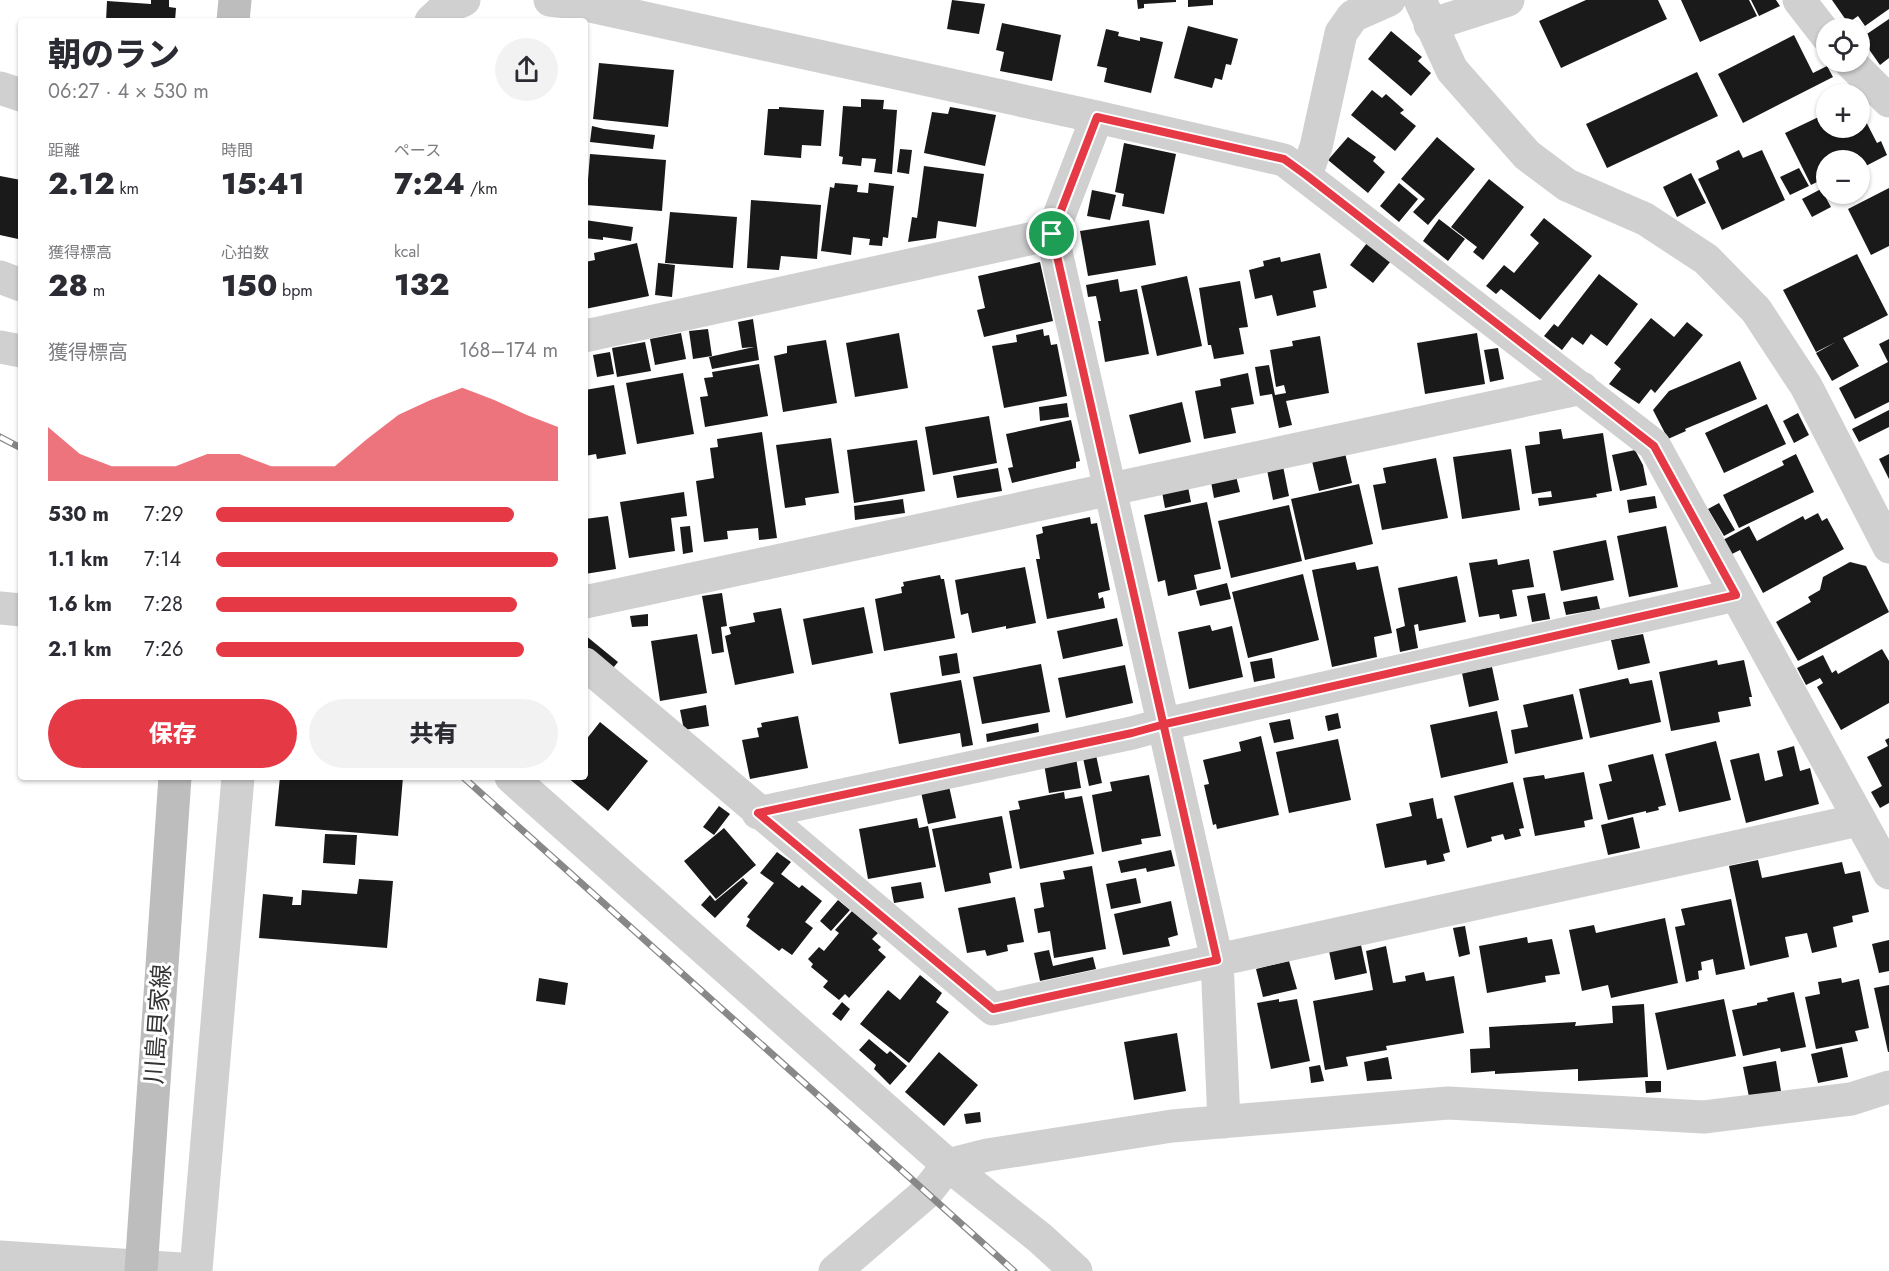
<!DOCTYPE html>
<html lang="ja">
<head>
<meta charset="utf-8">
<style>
  :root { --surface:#fff; --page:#f2f2f3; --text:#2b2b33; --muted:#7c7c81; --accent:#e63946 }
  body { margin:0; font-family:Jost,"Noto Sans JP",sans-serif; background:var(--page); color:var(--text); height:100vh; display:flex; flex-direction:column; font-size:22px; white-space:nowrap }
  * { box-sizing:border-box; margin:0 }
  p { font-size:20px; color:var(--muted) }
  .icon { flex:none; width:33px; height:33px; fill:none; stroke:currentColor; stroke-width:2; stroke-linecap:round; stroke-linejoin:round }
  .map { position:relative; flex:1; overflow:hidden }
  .details { position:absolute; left:18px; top:18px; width:570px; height:762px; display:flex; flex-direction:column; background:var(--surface); border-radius:6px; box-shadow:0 2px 4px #0004 }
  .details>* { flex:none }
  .buttons { position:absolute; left:1816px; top:18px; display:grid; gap:12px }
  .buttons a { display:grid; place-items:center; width:54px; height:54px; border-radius:50%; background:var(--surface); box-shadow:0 2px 4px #0004; font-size:30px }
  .pin { position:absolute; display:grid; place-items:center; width:51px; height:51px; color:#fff; margin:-26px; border:3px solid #fff; border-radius:50%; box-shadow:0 2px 6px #0007 }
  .round { display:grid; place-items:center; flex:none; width:63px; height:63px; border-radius:32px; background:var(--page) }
  .headline { display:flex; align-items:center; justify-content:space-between; height:102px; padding:0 30px }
  h1 { font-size:33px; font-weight:800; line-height:45px }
  .metrics { display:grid; grid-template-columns:repeat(3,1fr); gap:9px; height:102px; padding:6px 30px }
  .metrics div { display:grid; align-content:center }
  .metrics b { font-size:30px; font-weight:800 }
  .metrics small { font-size:16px; font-weight:400 }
  .metrics p { font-size:16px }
  .chart { height:168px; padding:12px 30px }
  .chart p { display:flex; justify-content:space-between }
  .chart svg { width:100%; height:108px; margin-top:6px; fill:var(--accent); opacity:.7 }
  .primary-button { display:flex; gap:12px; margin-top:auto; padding:12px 30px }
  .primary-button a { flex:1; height:69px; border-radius:36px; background:var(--accent); color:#fff; font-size:24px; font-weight:800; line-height:69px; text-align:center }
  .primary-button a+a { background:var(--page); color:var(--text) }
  ul { padding:0 30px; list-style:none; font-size:20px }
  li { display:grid; grid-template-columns:96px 72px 1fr; align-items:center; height:45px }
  li i { height:15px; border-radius:8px; background:var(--accent) }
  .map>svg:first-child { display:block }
  .building { fill:#1a1a1a }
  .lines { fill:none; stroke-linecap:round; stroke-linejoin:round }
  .street { stroke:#d0d0d0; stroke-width:33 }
  .secondary { stroke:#bdbdbd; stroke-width:33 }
  .rail-casing { stroke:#888; stroke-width:7 }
  .rail { stroke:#fff; stroke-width:4.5; stroke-dasharray:14; stroke-linecap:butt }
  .secondary-bridge { stroke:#bdbdbd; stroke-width:33 }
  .route-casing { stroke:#fff; stroke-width:12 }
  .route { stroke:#e63946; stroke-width:8 }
  .labels { text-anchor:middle; stroke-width:6; stroke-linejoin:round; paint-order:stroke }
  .street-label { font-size:24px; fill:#333; stroke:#fff }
</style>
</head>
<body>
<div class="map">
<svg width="1889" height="1271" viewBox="0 0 1889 1271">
  <rect width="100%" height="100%" fill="#fff"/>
  <!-- building -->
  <path class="building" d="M151,0h18v7l7,1 -1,13h-69l1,-20 44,3z
    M952,0l33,4 -6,30 -32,-5z
    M1137,0h39v2l-32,2v4l-6,1z
    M1188,0h25v5l-25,2z
    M1586,0h72l9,19 -106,49 -22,-47z
    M1681,0h68l8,16 -57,26z
    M1751,0h25l4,6 -21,10z
    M1832,0h57v9l-24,17 -7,-10 -10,7z
    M1889,19v39l-9,7 -19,-27z
    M1002,23l59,12 -9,46 -52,-10 4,-19 -8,-2z
    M1188,26l50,13 -7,26 -5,-1 -4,16 -7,-2 -3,10 -38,-10z
    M1106,29l13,3 -1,4 22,5v-4l23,5 -12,51 -47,-11 3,-14 -10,-2z
    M1391,31l31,26 -4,4 13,12 -20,23 -43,-37z
    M1794,35l19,38 14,-7 6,11 -90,46 -25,-49z
    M599,63l75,7 -6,57 -75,-8z
    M1697,72l21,44 -111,52 -21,-44z
    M1372,90l10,8 4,-4 18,16 -4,3 16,13 -21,25 -44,-36z
    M861,99l23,1 -1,9 14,1 -5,64 -18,-2 2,-13 -14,-1 -1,8 -19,-2 1,-7 -4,-1 4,-50 18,1z
    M779,107l45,3 -3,36 -19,-1 -1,13 -37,-3 4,-46h11z
    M950,107l46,8 -11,51 -61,-13 8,-41 16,2z
    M1860,110l17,33 4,-2 6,14 -27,14v-9h-33v17l-16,8 -26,-52 42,-20v15h33z
    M592,126l12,3 51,6 -2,14 -63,-7z
    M1348,137l28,20 -3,4 12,11 -17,21 -40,-33z
    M1437,137l38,32 -47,56 -15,-13 12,-13 -24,-20z
    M1124,143l52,11 -12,60 -42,-8 2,-12 -9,-2z
    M900,149l12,1 -3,24 -12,-2z
    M1739,150l4,8 19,-8 23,50 -63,30 -24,-51 21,-10 -3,-8z
    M590,154l76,6 -4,51 -76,-6z
    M924,166l60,8 -8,53 -38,-6 -2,17 -28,4 4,-25 5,1z
    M1799,168l10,18 -19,9 -10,-18z
    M1691,173l15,30 -29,14 -14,-30z
    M0,176l21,4v52l-2,-1 -1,8 -18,-4z
    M1489,179l35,28 -41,53 -10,-8 4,-5 -26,-20z
    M835,183l23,2 -1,7 11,1 1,-10 25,3 -6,52 -5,-1 -1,9 -13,-1 1,-6 -17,-2 -2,18 -30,-4 9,-64 4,1z
    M1399,183l19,16 -19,23 -19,-16z
    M1889,188v58l-18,9 -23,-46z
    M1821,189l10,18 -19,10 -10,-18z
    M1092,190l24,5 -6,25 -23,-4z
    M751,200l70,5 -4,54 -36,-3 -2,14 -32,-2z
    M670,212l67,5 -4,51 -68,-5z
    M1544,218l48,38 -52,64 -39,-31 -5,5 -10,-8 18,-21 10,8 25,-30 -9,-8z
    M1439,219l26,20 -17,22 -25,-20z
    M585,220l48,7 -2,14 -28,-4v3l-18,-2z
    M1149,220l7,45 -68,11 -8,-45z
    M637,243l12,53 -64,13v-47l10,-2 -1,-7z
    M1367,243l24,18 -18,22 -23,-18z
    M1320,253l7,35 -14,3 3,16 -39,9 -5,-21 -17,4 -6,-29 15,-4 -1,-5 17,-4 1,5z
    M1857,254l31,61 -45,23 16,28 -27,15 -16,-28 20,-11 -20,10 -33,-62z
    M1040,262l13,59 -69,16 -7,-27 8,-2 -7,-32z
    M658,263l17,2 -3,32 -17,-2z
    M1599,274l39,30 -31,42 -16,-12 -8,11 -11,-8 -10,13 -18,-14 10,-12 4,3z
    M1187,276l15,70 -45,10 -16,-70z
    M1118,279l2,13 17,-3 12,65 -44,8 -7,-41h3l-5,-25 -8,1 -2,-12z
    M1240,281l8,46 -9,1 5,26 -30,5 -3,-14h-3l-9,-57z
    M1651,318l23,19 13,-15 16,13 -48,58 -4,-4 -12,15 -30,-20 12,-15 -7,-6z
    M753,319l6,41 -47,9 -3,-12 45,-10 -12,1 -4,-26z
    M708,329l4,27 -19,3 -4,-28z
    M1043,329l1,7 5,-1 2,10 6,-1 10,52 -63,12 -12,-62 25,-4 -1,-7z
    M681,333l5,26 -31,6 -5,-26z
    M899,333l9,55 -53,9 -9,-54z
    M1477,333l8,51 -60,10 -8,-51z
    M1320,336l9,57 -43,8 6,24 -13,3 -7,-34 -12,2 -5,-29 14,-2 6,30 11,-2 -2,-8 -8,2 -6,-37 23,-4 -1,-5z
    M1889,339v63l-34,17 -16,-31 49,-26 -9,-18z
    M826,340l11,63 -54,9 -9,-56 13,-3v-7z
    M645,342l6,29 -34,6 -5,-29z
    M1498,348l6,31 -14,3 -6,-32z
    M610,352l4,22 -17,3 -4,-22z
    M1740,361l17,38 -72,30 1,2 -18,8 -15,-29 16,-19z
    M759,364l9,52 -63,11 -5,-30 8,-1 -4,-18 9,-1 -1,-5z
    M683,373l11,61 -57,10 -11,-61z
    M1248,373l6,31 -23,4 5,25 -32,6 -9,-48 26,-5 -1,-7z
    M614,385l12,69 -29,5 -1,-5 -11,2v-66z
    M1182,402l9,40 -52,12 -10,-39z
    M1067,403l2,14 -29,4 -1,-14z
    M1767,404l19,40 -62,29 -19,-40z
    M1889,410v17l-30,15 -7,-13z
    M1798,413l11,22 -15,8 -11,-22z
    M989,416l8,47 -64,12 -8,-48z
    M1071,420l9,41 -4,1v6l-64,15 -4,-15 5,-1 -7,-33z
    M1561,429l2,10 40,-6 9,58 -16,3 1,3 -58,9 -1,-8 14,-1 -1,-6 -19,3 -7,-48 15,-2 -1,-12z
    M762,432l15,106 -18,2 -1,-12 -31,3 1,8 -24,3 -8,-61 18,-3 -4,-30 8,-1 -1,-8z
    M831,438l8,55 -34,5 1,7 -21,3 -9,-63z
    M917,440l8,51 -71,12 -7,-53z
    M1511,449l9,61 -58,9 -9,-62z
    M1635,450l8,15 4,20 -27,6 -8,-36z
    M1345,453l7,30 -33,8 -7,-30z
    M1796,454l18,38 -75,36 -16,-33 61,-30 -2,-4z
    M1889,454v25l-10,-20z
    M1436,458l12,60 -66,12 -9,-45 13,-2 -3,-15z
    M1283,466l6,30 -16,4 -6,-30z
    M998,468l4,23 -45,7 -4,-22z
    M1236,476l4,16 -26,6 -3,-16z
    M1359,484l14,60 -68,16 -14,-61z
    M1188,487l3,15 -26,6 -3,-16z
    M684,492l3,24 -16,2 4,33 -46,7 -9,-56z
    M1655,496l2,12 -28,5 -2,-13z
    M903,499l2,14 -50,7 -1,-14z
    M1207,502l14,67 -27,6 3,14 -29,7 -3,-16 -7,2 -14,-67z
    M1719,503l16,27 -11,6 -16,-27z
    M1289,505l13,56 -71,17 -13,-57z
    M1818,513l4,8 5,-3 17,31 -81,44 -23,-43 -8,4 -9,-14 26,-14 8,15 46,-25 2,4z
    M608,516l8,53 -31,5v-55z
    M1090,517l1,7 6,-1 13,67 -12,3 1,6 4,-2 2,11 -58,11 -11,-60h4l-4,-24 7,-2 -1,-6z
    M690,526l3,26 -10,2 -3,-27z
    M1666,526l12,61 -49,10 -12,-61z
    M1606,540l8,40 -53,11 -8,-40z
    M1497,559l1,6 31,-6 5,28 -22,3 5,26 -17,3 -1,-5 -20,3 -10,-54z
    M1355,562l2,8 21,-4 14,67 -18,4 3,20 -45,10 -20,-97z
    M1850,562l16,4 23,46 -91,49 -22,-39 35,-20 -3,-5 12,-7 3,-13z
    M1025,567l11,56 -30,6v-3l-34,7 -4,-20 -7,2 -6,-35z
    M1303,574l16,66 -71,18 -16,-66z
    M940,575l1,4h3l11,59 -71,13 -9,-52 27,-6 -1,-6 3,-1 -1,-4z
    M1457,576l9,46 -47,9 -1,-7 -4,1 4,23 -18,4 -4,-23 9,-3 -7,-38z
    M1227,583l4,16 -31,7 -4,-15z
    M722,593l5,33 -6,1 3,25 -12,2 -10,-58z
    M1545,593l5,26 -18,3 -5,-26z
    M1597,596l3,13 -34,6 -3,-13z
    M864,607l9,46 -61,12 -9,-46z
    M781,608l13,65 -59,12 -10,-49 6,-2 -2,-7 26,-5 -2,-9z
    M648,614v12l-16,1 -2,-11z
    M1117,618l6,28 -60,13 -6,-28z
    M1210,625l2,6 20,-5 11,51 -54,12 -11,-57z
    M697,634l10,59 -47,8 -9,-60z
    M1643,634l7,29 -32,7 -7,-30z
    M585,635l33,27 -5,6 -28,-22z
    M1882,649l7,12v42l-48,27 -24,-43 6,-4 -3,-5 -14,7 -9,-17 26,-13 9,18 4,-3 2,4z
    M957,653l3,20 -18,3 -3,-20z
    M1272,658l3,20 -21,4 -4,-20z
    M1717,660l1,5 26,-5 8,37h-3l2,9 -33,6 2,10 -49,9 -12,-59z
    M1041,664l9,48 -68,12 -9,-47z
    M1125,665l8,38 -67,15 -8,-40z
    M1492,667l7,33 -30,7 -7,-34z
    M1628,678l2,6 22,-4 9,42 -71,16 -11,-49z
    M961,680l12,65 -11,2 -2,-14 -61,11 -9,-51z
    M1573,694l10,45 -68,15 -4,-24 17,-3 -5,-22z
    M706,705l3,21 -25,4 -4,-20z
    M1497,711l11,52 -67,15 -11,-53z
    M1338,713l3,15 -13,3 -3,-15z
    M798,716l10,52 -58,11 -8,-39 17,-3 -2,-9 5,-1 -1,-4z
    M1290,719l4,20 -20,4 -5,-20z
    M600,722l48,39 -40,50 -41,-34h18v-36z
    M1038,723l1,9 -52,10 -1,-8z
    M1261,736l18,79 -62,14 -1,-5 -3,1 -9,-40 5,-1 -6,-24 38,-9 -2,-9z
    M1889,738v65l-9,5 -9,-16 11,-6 -15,-29 21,-11 -3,-6z
    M1338,739l13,61 -62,13 -13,-61z
    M1716,741l15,59 -52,12 -14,-58z
    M1794,746l6,25 10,-3 9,36 -73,19 -16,-63 29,-7 6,28 18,-5 -6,-25z
    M1653,754l13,51 -8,2 1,3 -13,3v-2l-38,9 -9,-36 13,-3 -4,-16z
    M1096,755l6,28 -13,3 -6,-28z
    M1076,758l5,30 -32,5 -5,-29z
    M1584,772l9,47 -9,2 1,6 -50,9 -12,-58 21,-3 1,4z
    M1149,775l12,61 -20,3 1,5 -40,8 -10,-57 20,-4 -2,-9z
    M280,777h123l-5,59 -123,-10z
    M1513,782l11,46 -5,1 2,7 -16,4 -2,-6 -12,3 1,4 -25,7 -13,-52z
    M949,786l7,32 -28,6 -7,-32z
    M1064,792l1,7 17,-3 12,58 -74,15 -11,-58 11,-2 -2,-8z
    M1433,798l4,21 5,-1 8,34 -7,2 2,7 -18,4 -1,-5 -41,8 -9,-44 36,-8 -3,-13z
    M719,806l11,8 -16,21 -11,-8z
    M1002,816l10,52 -23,5 2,10 -46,9 -13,-63z
    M1633,817l7,31 -32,7 -7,-30z
    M917,818l2,10 9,-2 8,41 -68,12 -9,-50z
    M724,828l32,37 -40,34 -32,-38z
    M325,834l32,1 -2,30 -32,-2z
    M1171,850l4,16 -28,6 -1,-4 -25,5 -3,-12z
    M777,852l14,10 -10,12 18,14 3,-3 20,16 -17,21 8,6 -21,27 -10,-7 -3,3 -33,-25 4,-7 -3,-2 27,-34 -14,-10z
    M1758,860l4,18 80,-16 3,12 15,-3 9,41 -17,4 1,6 -20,5 4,20 -25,6 -5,-20 -22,4 4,20 -39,9 -21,-100z
    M1092,866l14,83 -52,9 -4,-27 -12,2 -4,-24 10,-2 -4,-24 25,-4 -2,-8z
    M743,878l5,5 -33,35 -14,-13 9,-10 5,6z
    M1136,878l5,25 -30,6 -5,-25z
    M359,879l34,2 -6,67 -128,-10 4,-44 30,3 -1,8h9l1,-15 55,4z
    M921,882l3,16 -30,5 -3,-16z
    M1015,897l9,45 -17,3 1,6 -21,5 -2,-6 -18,3 -9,-45z
    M1731,899l14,70 -29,6 -3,-16 -12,3 1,8 -4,1 1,8 -13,3 -11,-55 10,-2 -4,-16z
    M838,900l12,10 -19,21 -11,-10z
    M1171,901l7,34 -10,3 2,8 -47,9 -9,-41z
    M852,911l26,22 -6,6 9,8 -3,3 8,7 -37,41 -4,-4 -6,6 -16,-13 5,-6 -17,-14 2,-3 -5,-5 11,-12 5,4 15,-18 -4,-3z
    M1665,918l13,65 -67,15 -3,-13 -26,6 -13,-61 25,-5 2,8z
    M1465,926l5,28 -11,3 -6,-29z
    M1527,937l1,6 24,-4 8,35 -15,2 1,6 -59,11 -8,-47z
    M1889,940v31l-10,2 -7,-29z
    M1361,945l6,28 -32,7 -6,-29z
    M1386,946l7,37 13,-2 -1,-5 19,-4 2,9 28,-5 10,57 -78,13 1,4 -41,7 2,9 -23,4 -12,-69 60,-11 -7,-39z
    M1049,950l4,16 40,-9 3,12 -56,12 -6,-28z
    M1289,961l8,28 -34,8 -7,-28z
    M920,975l22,18 -6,9 13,10 -40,51 -49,-39 28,-34 12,10z
    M539,978l29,5 -3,22 -29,-4z
    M1841,978l1,5 17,-4 10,49 -14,3 3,10 -42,8 -11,-52 15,-3 -2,-12z
    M1889,985v67h-1l-14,-64z
    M1794,992l12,55 -25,5 -1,-4 -37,8 -11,-46 25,-5v-2l11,-2 -1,-3z
    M1279,999v3l18,-3 13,62 -39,8 -14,-66z
    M1724,999l12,57 -69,14 -12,-57z
    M842,1002l8,7 -9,12 -9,-7z
    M1644,1004l4,73 -70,4v-12l-83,5v-3l-24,2 -1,-24 20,-1 -1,-21 87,-5 -1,4 38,-3 -1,-17z
    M1177,1033l9,58 -52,9 -10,-58z
    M869,1039l18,15 3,-3 17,15 -17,19 -16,-16 2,-4 -17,-15z
    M1842,1047l6,30 -30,6 -7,-29z
    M939,1052l39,33 -34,41 -39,-34z
    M1388,1057l4,22 -25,2 -3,-19z
    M1776,1061l5,30 -32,6 -6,-30z
    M1320,1065l4,16 -13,2 -2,-16z
    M1645,1081h16v11l-15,1z
    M980,1112l1,10 -15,2 -2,-10z"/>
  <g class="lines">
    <!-- street -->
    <path class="street" d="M550,0l26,3 521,114 187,43 370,285 235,428
      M1420,0l32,70 75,85 40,30 78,34 61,40 50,51 50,76 83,161
      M1799,0l28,36
      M431,21l14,-13 19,-8
      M1430,25l78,-25
      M1850,62l39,39
      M0,88l21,7
      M1097,117l-45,117 165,726 7,162
      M1306,175l10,-28 25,-114 12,-17 36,-16
      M0,277l21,8
      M585,336l467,-102
      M0,347l21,4
      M585,602l997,-214
      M0,608l21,2
      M585,664l408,345 866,-189
      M511,777l437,388 92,73 36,33
      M758,813l374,-80 33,-9 571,-129
      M0,1257l196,13 42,-493
      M835,1271l91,-78 22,-28 39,-10 185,-29 276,-23 256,14 147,-18 38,-12"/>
    <!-- secondary -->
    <path class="secondary" d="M233,21l2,-21"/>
    <!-- rail casing -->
    <g class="rail-casing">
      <path id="rail" d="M0,437l21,11
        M463,777l551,494"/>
    </g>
    <!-- rail -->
    <use href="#rail" class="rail"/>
    <!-- secondary-bridge -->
    <path class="secondary-bridge" d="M141,1271l34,-494"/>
  </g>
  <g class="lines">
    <!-- route casing -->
    <g class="route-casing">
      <path id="route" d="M1052,234l165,726 -224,49 -235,-196 374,-80 33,-9 571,-129 -82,-149 -348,-271 -22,-16 -187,-42 -45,117"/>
    </g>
    <!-- route -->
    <use href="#route" class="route"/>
  </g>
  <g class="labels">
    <!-- street labels -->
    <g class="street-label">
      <text transform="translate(158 1024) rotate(-86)" y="8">川島貝家線</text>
    </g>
  </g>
</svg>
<div class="buttons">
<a><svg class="icon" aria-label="locate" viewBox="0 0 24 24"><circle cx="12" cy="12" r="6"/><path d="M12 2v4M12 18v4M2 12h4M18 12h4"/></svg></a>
<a>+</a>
<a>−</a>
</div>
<div class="pin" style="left:1052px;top:234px;background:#1e9e55"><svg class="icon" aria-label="arrive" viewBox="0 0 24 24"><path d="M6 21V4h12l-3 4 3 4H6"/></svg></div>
<section class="details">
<div class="headline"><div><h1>朝のラン</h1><p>06:27 · 4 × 530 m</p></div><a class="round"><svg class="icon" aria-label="share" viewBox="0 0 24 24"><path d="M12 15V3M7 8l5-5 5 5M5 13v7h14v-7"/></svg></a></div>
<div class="metrics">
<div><p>距離</p><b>2.12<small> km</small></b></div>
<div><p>時間</p><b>15:41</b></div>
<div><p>ペース</p><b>7:24<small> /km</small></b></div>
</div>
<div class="metrics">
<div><p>獲得標高</p><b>28<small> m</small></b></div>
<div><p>心拍数</p><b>150<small> bpm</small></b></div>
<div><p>kcal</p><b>132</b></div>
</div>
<div class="chart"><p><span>獲得標高</span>168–174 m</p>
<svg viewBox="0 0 160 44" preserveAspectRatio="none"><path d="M0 44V22L10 33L20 38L30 38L40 38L50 33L60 33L70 38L80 38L90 38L100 27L110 17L120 11L130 6L140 11L150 17L160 22V44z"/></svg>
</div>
<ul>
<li><b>530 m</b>7:29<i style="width:87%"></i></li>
<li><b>1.1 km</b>7:14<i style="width:100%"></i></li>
<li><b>1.6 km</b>7:28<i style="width:88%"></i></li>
<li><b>2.1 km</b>7:26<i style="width:90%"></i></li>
</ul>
<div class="primary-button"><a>保存</a><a>共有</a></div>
</section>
</div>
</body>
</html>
